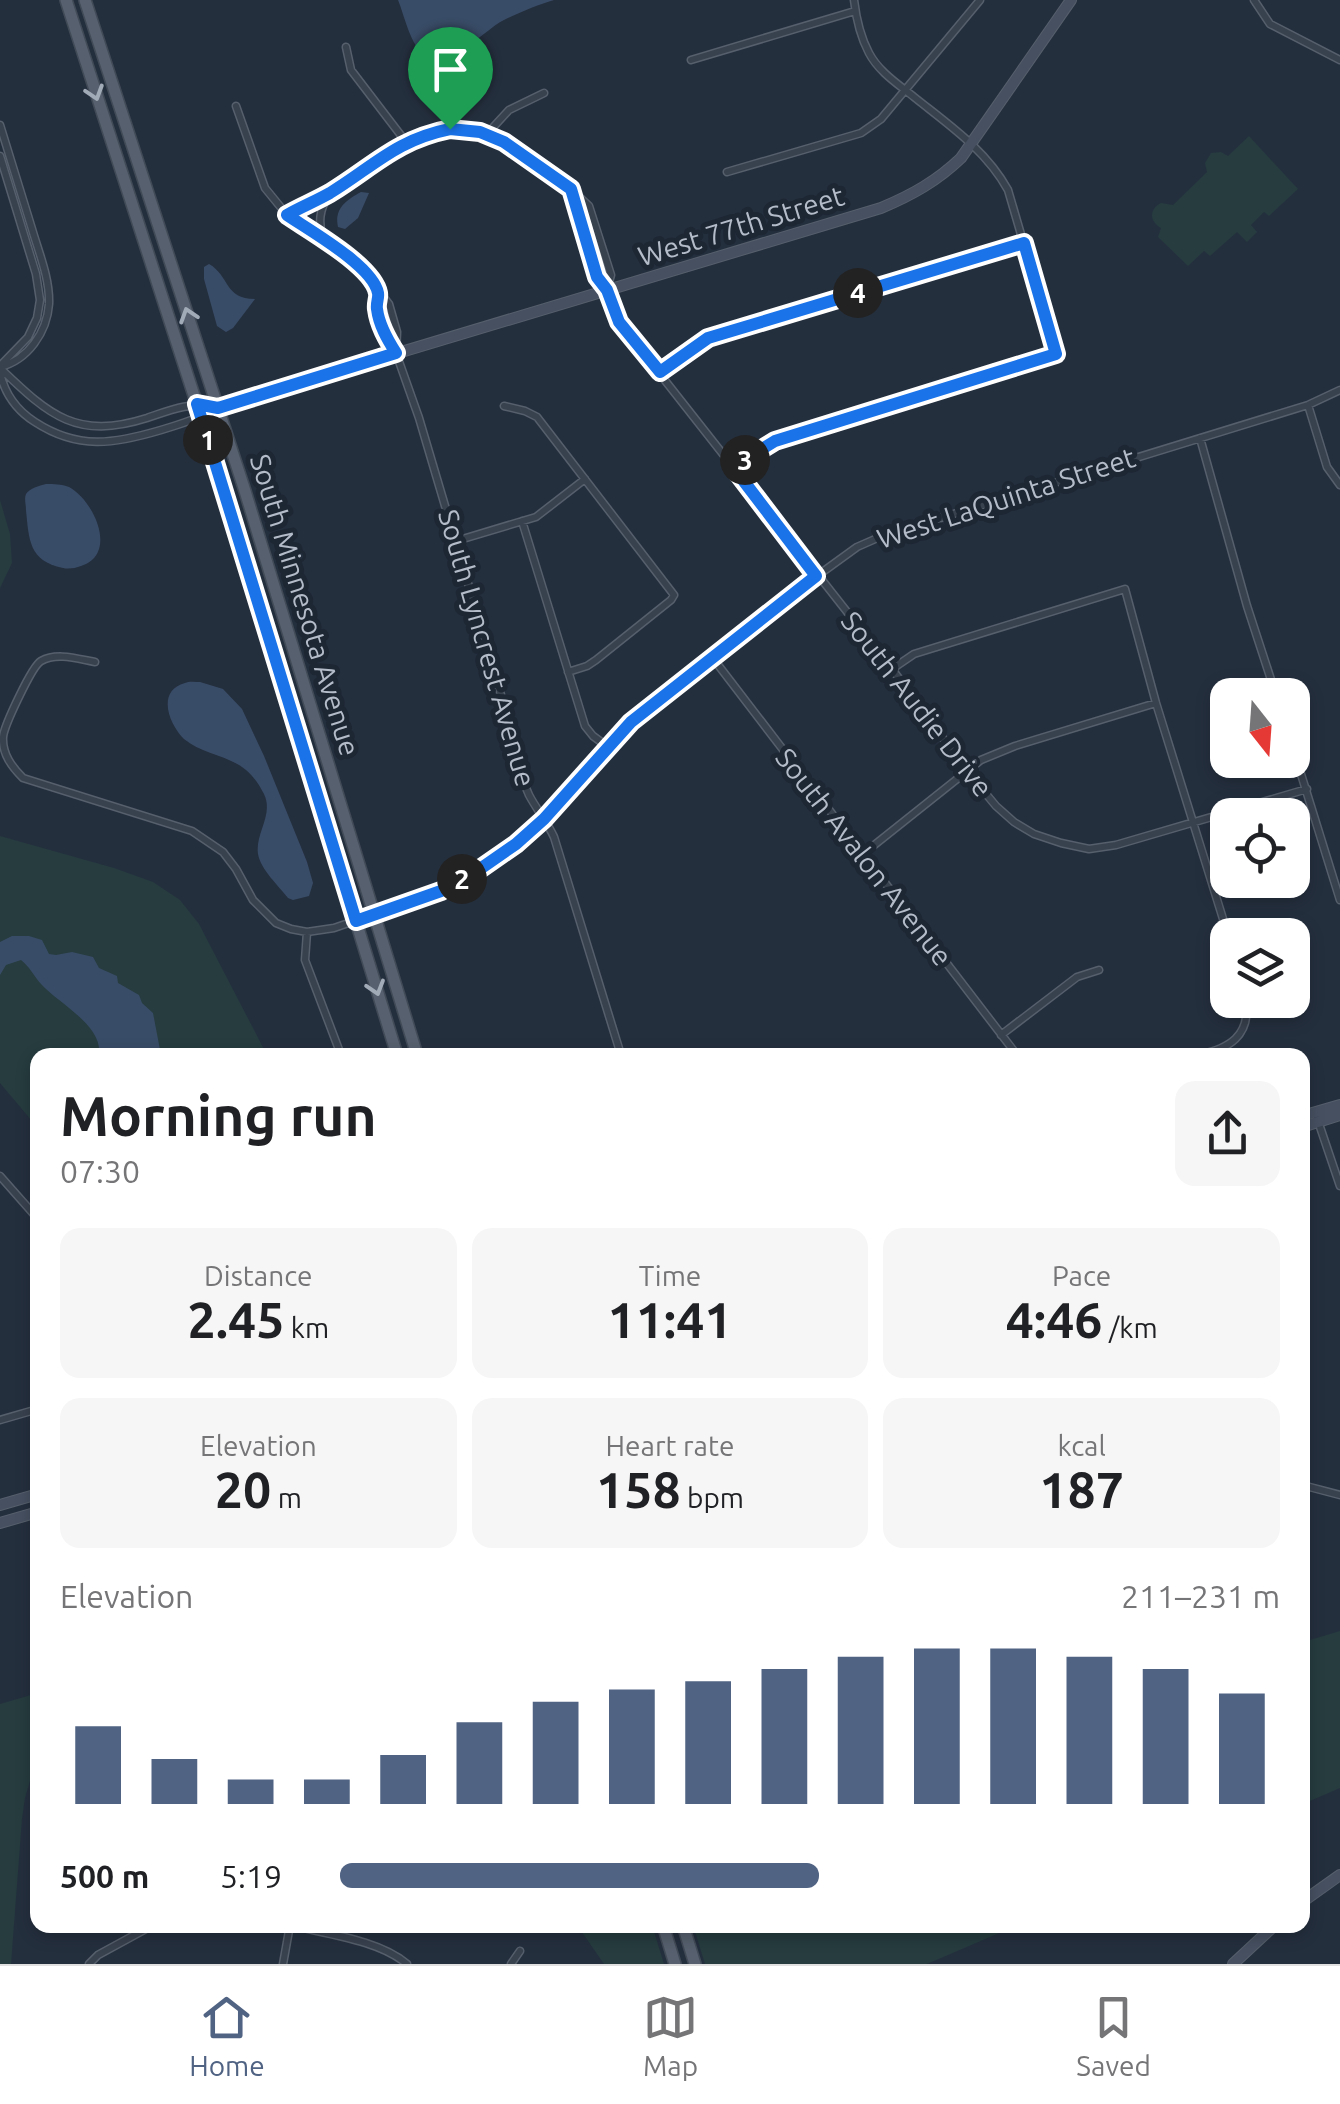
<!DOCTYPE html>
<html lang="en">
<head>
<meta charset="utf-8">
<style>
  :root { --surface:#fff; --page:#f6f6f6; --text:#202124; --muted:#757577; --line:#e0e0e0; --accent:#506383 }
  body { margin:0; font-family:Ubuntu,sans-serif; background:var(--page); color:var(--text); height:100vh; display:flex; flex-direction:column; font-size:38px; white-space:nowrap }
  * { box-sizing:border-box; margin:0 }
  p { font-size:32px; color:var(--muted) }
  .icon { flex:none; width:55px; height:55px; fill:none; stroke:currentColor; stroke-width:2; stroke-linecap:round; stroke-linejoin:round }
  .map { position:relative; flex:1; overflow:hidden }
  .details { position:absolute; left:30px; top:1048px; width:1280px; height:885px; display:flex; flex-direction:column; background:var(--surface); border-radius:20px; box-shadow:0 5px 15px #0003 }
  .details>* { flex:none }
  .needle { width:65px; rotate:163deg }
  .buttons { position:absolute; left:1210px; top:678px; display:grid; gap:20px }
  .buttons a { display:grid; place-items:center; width:100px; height:100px; border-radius:20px; background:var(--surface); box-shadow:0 5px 15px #0003; font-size:50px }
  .pin { position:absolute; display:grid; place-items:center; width:85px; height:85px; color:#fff; margin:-102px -42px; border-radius:50% 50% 50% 0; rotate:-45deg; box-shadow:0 0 10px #0007 }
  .pin .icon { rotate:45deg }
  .km { position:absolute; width:50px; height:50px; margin:-25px; border-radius:50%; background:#222; color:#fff; font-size:28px; line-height:50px; text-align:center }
  .round { display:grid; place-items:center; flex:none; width:105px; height:105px; border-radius:20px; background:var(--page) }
  .overview { display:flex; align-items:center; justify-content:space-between; height:170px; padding:0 30px }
  h1 { font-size:55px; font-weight:600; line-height:75px }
  .figures { display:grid; grid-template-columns:repeat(3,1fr); gap:15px; height:170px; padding:10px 30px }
  .figures div { display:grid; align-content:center; border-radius:20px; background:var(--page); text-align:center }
  .figures b { font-size:50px; font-weight:600 }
  .figures small { font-size:28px; font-weight:400 }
  .figures p { font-size:28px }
  .chart { height:280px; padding:20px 30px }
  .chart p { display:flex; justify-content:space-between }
  .chart svg { width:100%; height:180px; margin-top:10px; stroke:var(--accent); stroke-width:6 }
  ul { padding:0 30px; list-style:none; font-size:32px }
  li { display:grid; grid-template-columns:160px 120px 1fr; align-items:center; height:75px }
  li i { height:25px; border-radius:12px; background:var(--accent) }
  .tab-bar { display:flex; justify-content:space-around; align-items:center; height:140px; border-top:2px solid var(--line); background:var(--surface); font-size:28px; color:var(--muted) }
  .tab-bar a { display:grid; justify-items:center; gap:5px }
  .tab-bar .selected { color:var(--accent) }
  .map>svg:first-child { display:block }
  .green { fill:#263c3f }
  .water { fill:#394c67 }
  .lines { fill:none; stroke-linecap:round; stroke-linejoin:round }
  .street-casing { stroke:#565f6c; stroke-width:9 }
  .secondary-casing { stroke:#565f6c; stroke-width:12 }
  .primary-casing { stroke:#414a57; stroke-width:14 }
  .street { stroke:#38414e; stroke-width:6 }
  .secondary { stroke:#465061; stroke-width:10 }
  .primary { stroke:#56606e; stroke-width:11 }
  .oneway { stroke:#a1aab7 }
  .route-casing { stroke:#fff; stroke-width:20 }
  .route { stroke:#1a73e8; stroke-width:12 }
  .labels { text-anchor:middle; stroke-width:10; stroke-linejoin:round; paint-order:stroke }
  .street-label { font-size:28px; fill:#b4bcc9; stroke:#1d2633 }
</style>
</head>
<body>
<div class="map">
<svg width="1340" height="1964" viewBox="0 0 1340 1964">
  <rect width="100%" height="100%" fill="#242f3e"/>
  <!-- green -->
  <path class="green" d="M1249,136l49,53 -29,27 -5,-4 -13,13 6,7 -10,10 -10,-10 -27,24 -6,-5 -16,15 -30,-29 3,-9c-12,-7 -12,-19 0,-25l12,2 34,-33 -2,-9 6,-10 10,-1 7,4z
    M0,500l10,34 2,29 -12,25z
    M0,836l114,32 39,14 27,18 19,24 68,131h-229l-1,72 -37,-44z
    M1340,1631v157l-37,16v-162z
    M31,1695l6,1v74l-4,1 -8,27 -3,21 -11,145h-11v-260z
    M577,1925h75l12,39h-60z
    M693,1925h325l-91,39h-222z"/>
  <!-- water -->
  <path class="water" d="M398,0h156c-17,5 -36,13 -52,21 -18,10 -55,50 -76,36 -16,-12 -21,-40 -28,-57z
    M361,192l8,1 -11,25 -13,11 -7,-2c-4,-18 8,-27 23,-35z
    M209,264c21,12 15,35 46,35l-22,29 -7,4 -9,-6 -13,-47v-12z
    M46,484c8,0 15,0 23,3 21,11 44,54 23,73 -7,6 -20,10 -29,8 -34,-7 -34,-28 -37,-58 0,-6 -2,-11 0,-16 4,-6 13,-8 20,-10z
    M200,682l23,7 19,20 22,47 43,106 6,21 -4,13 -16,4 -5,-2c-10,-13 -27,-28 -30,-44 -3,-21 16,-39 6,-60 -5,-10 -10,-17 -18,-24 -18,-15 -44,-16 -62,-31 -15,-15 -28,-48 1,-56 4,-2 10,-1 15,-1z
    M12,936h17l13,4 7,14 7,1 16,-3 21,5 6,11 18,8 1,7 21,12 3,8 11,10 8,42h-62c4,-30 -40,-51 -58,-71 -7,-8 -12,-18 -20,-24l-15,5 -6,10v-33z"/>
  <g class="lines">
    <!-- street casing -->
    <g class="street-casing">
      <path id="street" d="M1254,0l16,24 70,36
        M346,47l5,23 55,72
        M691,60l164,-49
        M236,106l29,82 22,27 47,30 26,22 12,15 17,22 8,28 -1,20
        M0,125c11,35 21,69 32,104 7,24 18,50 17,75 -2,28 -21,56 -49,63
        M486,135l23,-25 35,-17
        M0,156l36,118 4,26 -3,18 -9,19 -27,28
        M727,172l134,-39 20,-14 99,-119
        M571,189l26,88 10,13 12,32 273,347 75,102 29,35 18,16 20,12 27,9 28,6 27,-4 191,-56
        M287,215l45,-23 68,-47 24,-11 25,-5 31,3 24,10 67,47 18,17 22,69 -4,14
        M322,237c-3,-15 -3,-27 6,-40
        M378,292l-2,16 8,27 12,18 23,65 93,314c4,21 8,43 17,63 8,15 18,27 25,42l67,218
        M1,369c49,47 76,71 146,49 26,-9 42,-16 69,-11
        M660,372l48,-34 315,-95
        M0,373c5,21 16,37 35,49 43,28 79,22 126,8 20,-6 39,-12 57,-23
        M1308,405l19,62 13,18
        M504,406l21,5 12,6 137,178 -3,5 -75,60 -9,6 -19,6
        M1200,438l47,168 29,89
        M733,467l42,-26 281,-87 -48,-164c-22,-40 -59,-65 -94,-93 -16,-13 -35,-25 -45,-44 -8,-15 -13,-36 -15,-53
        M522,521l63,205 8,10 15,11
        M456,541l80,-24 49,-38
        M712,657l305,398
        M95,662c-17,-3 -38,-10 -54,-1 -9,5 -37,65 -38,76 -1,17 9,30 20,41l169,53 31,21 13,17 17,31 23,23 15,6 16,3 27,-4 107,-37 40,-22 35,-25 29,-25 86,-97 186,-146 40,-29 25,-11 426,-131 32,-15
        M892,669l22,-15 211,-65 31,114 72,232
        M1292,745l48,155
        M863,854l118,-94 34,-14 141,-43
        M307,932l-2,28 36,95
        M1001,1035l76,-58 22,-7
        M1198,1055c31,-6 53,-19 48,-55
        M1317,1118l23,68
        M0,1176l38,43
        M0,1420l38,-11
        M1302,1485l38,10
        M89,1964l9,-9 55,-30
        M283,1964l7,-39c36,9 89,15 117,39
        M511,1964l9,-13"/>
    </g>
    <!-- secondary casing -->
    <g class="secondary-casing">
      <path id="secondary" d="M218,407l663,-199c31,-13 56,-27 80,-50l110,-158
        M1302,1116l38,-11
        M1302,1127l38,-12
        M0,1505l38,-11
        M0,1523l38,-11
        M1302,1902l38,-27
        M1233,1964l42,-39"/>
    </g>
    <!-- primary casing -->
    <g class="primary-casing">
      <path id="primary" d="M66,0l144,445 187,610
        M85,0l160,491 172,564
        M663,1925l12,39
        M683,1925l12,39"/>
    </g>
    <!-- street -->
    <use href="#street" class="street"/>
    <!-- secondary -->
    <use href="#secondary" class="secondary"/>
    <!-- primary -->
    <use href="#primary" class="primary"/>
  </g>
  <!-- one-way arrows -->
  <defs><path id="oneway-chevron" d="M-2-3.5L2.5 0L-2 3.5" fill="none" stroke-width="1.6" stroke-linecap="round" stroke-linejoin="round" transform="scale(2.5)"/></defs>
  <g class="oneway">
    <use href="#oneway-chevron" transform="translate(95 93) rotate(72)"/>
    <use href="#oneway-chevron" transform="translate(188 315) rotate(-108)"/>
    <use href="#oneway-chevron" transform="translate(376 988) rotate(73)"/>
  </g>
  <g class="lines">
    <!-- route casing -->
    <g class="route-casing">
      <path id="route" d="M450,129l30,3 24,10 67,47 26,88 10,13 12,32 41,50 48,-34 316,-95 32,111 -281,87 -42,26 83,109 -185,146 -87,97 -28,25 -36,25 -39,22 -85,30 -159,-517 21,4 178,-55c-9,-14 -17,-28 -19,-44 -1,-6 2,-11 1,-16 -5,-27 -69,-63 -91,-78 14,-8 29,-14 43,-22 44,-27 66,-53 120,-64z"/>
    </g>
    <!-- route -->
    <use href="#route" class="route"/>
  </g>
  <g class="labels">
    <!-- street labels -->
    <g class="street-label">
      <text transform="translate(741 226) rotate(-17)" y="10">West 77th Street</text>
      <text transform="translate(1006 498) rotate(-18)" y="10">West LaQuinta Street</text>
      <text transform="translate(305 605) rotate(73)" y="10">South Minnesota Avenue</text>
      <text transform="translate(487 648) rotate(74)" y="10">South Lyncrest Avenue</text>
      <text transform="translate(917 704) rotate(52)" y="10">South Audie Drive</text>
      <text transform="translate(864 857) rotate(52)" y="10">South Avalon Avenue</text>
    </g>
  </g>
</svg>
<div class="buttons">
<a><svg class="needle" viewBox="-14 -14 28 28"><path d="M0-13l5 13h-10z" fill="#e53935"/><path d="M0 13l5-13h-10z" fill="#757577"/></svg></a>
<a><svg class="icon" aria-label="locate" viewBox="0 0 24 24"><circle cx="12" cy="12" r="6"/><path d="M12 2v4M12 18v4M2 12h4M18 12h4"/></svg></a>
<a><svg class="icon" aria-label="layers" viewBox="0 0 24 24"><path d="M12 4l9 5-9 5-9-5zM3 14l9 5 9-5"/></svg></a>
</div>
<div class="pin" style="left:450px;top:129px;background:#1e9e55"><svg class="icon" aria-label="arrive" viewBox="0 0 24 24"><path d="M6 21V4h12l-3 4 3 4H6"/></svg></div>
<b class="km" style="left:208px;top:440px">1</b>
<b class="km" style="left:462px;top:879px">2</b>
<b class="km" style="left:745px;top:460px">3</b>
<b class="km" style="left:858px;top:293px">4</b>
<section class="details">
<div class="overview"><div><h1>Morning run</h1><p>07:30</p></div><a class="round"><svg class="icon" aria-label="share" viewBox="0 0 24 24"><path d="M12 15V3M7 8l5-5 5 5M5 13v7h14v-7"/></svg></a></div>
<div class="figures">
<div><p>Distance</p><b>2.45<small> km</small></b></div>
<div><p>Time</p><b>11:41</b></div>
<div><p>Pace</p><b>4:46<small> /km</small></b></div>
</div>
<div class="figures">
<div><p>Elevation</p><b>20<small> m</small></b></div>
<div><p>Heart rate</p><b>158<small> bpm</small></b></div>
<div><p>kcal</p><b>187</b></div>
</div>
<div class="chart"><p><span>Elevation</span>211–231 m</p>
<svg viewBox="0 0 160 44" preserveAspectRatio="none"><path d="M5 44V25M15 44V33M25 44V38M35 44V38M45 44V32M55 44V24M65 44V19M75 44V16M85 44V14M95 44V11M105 44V8M115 44V6M125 44V6M135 44V8M145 44V11M155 44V17"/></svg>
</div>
<ul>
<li><b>500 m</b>5:19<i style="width:51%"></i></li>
</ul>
</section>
</div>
<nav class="tab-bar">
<a class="selected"><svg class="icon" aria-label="home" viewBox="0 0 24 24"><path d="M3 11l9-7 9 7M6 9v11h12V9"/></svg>Home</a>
<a><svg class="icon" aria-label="map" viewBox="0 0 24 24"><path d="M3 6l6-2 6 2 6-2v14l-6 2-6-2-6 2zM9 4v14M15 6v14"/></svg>Map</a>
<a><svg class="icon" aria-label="saved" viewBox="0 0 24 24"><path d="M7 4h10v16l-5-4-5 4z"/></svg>Saved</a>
</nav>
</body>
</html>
